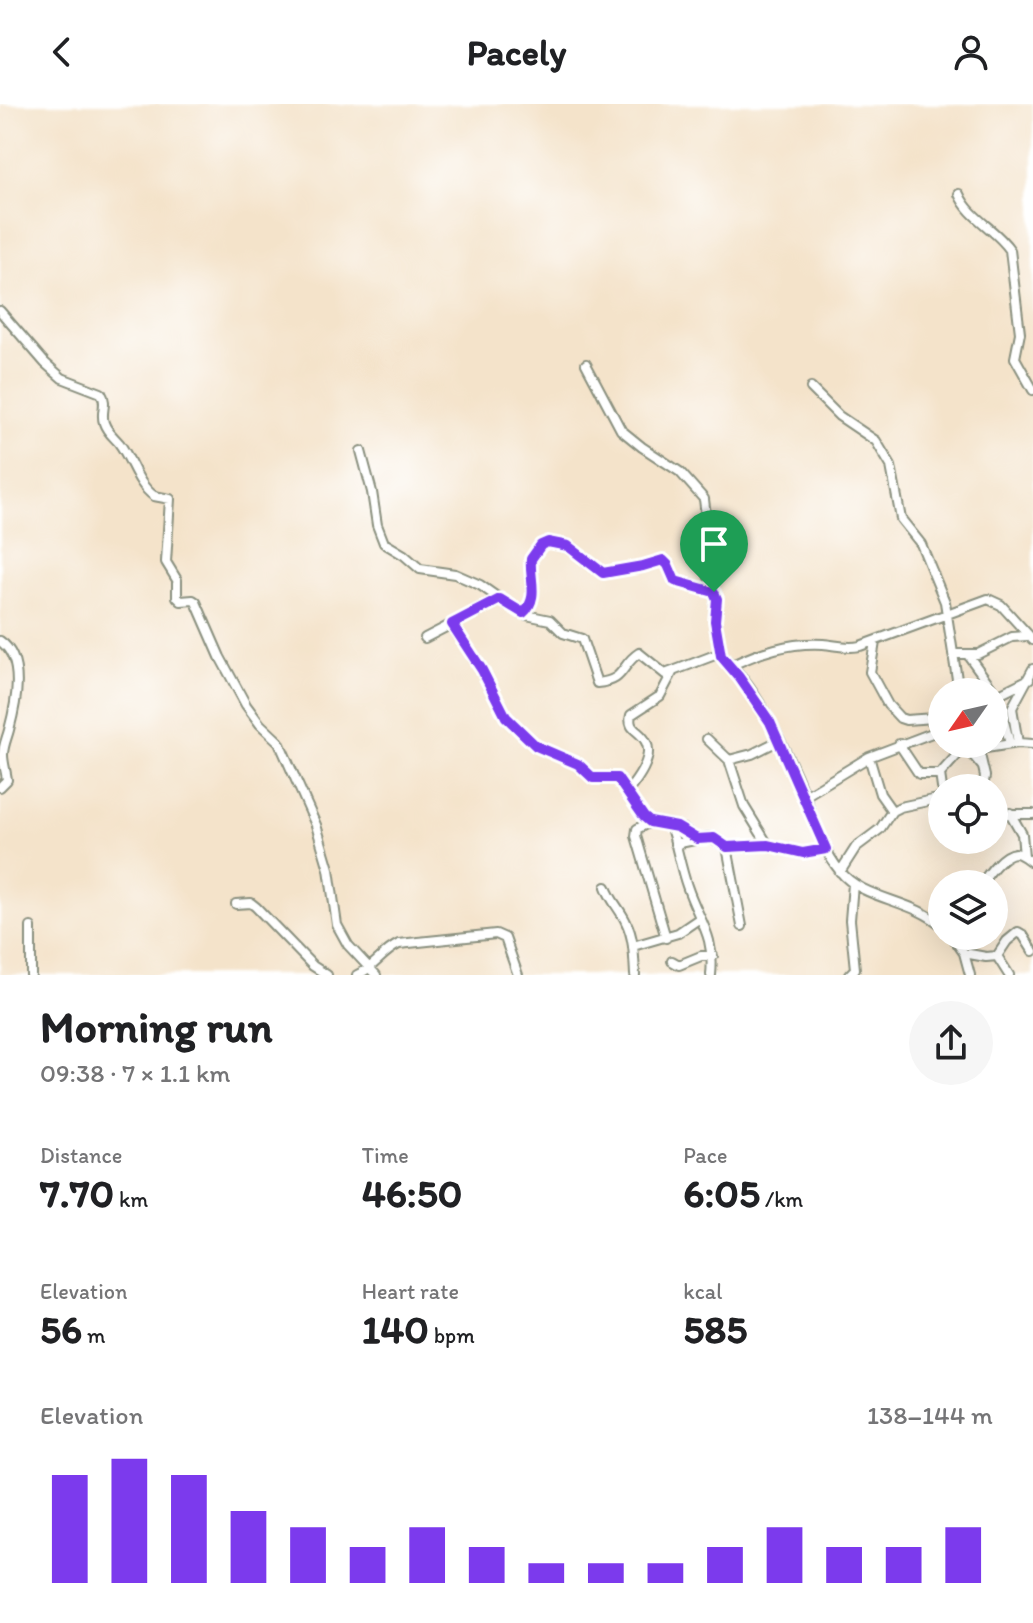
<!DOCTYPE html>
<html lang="en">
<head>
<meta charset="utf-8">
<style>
  :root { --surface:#fff; --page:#f6f6f6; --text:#202124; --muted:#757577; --accent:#7c3aed }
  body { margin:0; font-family:Itim,sans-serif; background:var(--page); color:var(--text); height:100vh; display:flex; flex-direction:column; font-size:30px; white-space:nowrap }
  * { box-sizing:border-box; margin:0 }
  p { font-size:26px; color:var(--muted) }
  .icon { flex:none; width:44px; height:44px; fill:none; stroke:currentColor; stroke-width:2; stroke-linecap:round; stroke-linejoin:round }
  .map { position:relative; height:871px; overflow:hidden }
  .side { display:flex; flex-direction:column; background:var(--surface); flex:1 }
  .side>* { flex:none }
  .needle { width:52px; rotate:236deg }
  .tools { position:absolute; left:928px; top:574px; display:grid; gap:16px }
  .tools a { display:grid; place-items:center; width:80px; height:80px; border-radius:50%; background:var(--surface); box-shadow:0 8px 32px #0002; font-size:40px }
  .pin { position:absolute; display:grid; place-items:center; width:68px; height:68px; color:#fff; margin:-82px -34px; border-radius:50% 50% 50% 0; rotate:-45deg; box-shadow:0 0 8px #0007 }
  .pin .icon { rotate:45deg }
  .round { display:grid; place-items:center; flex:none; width:84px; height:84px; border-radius:42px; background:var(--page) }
  .overview { display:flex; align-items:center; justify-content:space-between; height:136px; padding:0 40px }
  h1 { font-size:44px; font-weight:800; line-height:60px }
  .figures { display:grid; grid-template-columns:repeat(3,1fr); gap:12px; height:136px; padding:8px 40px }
  .figures div { display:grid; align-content:center }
  .figures b { font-size:40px; font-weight:800 }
  .figures small { font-size:22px; font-weight:400 }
  .figures p { font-size:22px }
  .chart { height:224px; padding:16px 40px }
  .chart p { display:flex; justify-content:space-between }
  .chart svg { width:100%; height:144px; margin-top:8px; stroke:var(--accent); stroke-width:6 }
  header { display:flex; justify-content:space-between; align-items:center; height:104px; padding:0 40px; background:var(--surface); font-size:36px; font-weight:800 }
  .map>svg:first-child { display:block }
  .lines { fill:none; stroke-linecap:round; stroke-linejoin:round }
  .minor-casing { stroke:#8a907f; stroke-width:12 }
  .minor { stroke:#fff; stroke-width:8 }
  .route-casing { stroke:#fff; stroke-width:16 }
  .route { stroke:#7c3aed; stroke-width:10 }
</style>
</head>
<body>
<header><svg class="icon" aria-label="back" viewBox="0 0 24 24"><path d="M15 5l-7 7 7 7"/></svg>Pacely<svg class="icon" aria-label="person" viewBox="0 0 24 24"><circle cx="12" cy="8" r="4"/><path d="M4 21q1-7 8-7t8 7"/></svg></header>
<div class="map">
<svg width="1033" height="871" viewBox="0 0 1033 871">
  <rect width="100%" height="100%" fill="#fff"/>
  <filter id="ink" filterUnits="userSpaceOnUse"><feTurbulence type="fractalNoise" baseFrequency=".0125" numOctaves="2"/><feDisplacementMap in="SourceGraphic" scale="16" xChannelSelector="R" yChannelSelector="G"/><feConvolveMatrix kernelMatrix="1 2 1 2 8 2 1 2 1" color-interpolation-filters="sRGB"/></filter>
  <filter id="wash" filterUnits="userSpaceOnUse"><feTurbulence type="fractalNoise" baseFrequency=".006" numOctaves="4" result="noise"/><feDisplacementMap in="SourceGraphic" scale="32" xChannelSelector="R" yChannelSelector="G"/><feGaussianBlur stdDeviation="1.8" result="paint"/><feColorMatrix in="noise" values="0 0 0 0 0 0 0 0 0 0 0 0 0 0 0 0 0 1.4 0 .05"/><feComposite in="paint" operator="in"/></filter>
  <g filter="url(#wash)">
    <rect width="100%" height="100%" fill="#f4e3ca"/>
  </g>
  <g filter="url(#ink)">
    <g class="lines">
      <!-- minor casing -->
      <g class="minor-casing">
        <path id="minor" d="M959,90c10,24 37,35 51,56l10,83 -5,25 18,32
          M0,207l45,52 17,15 39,15c7,11 -1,19 3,30 3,9 10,14 15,20 13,17 18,41 35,53l16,3 -4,63 11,18v17l4,4 12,-1 3,2 24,55 26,48 14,19 19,18 37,83 13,44 8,56 11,20 28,30
          M586,260l35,66 21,17 38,25 24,27 2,17 -9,27 17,49
          M811,284l28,28 37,25 15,25 10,53 20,25 24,58 14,90
          M361,347l11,41 5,33 7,18 20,12 16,14 35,5 25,11 20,14
          M523,509c17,-15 6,-35 8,-54l10,-14 7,-3 20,4 35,27 40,-7 20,-6 5,5 7,16 39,11 2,2 -1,27 6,35
          M452,520l30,46 24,47 30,29 42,18 15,14h24l27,39 6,5 20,3c7,20 10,41 17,61 12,36 28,48 24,89
          M425,534l75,-39 26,16 24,5 13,13 19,6 15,44c29,-2 23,-18 42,-30l26,21 50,-19 6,1c35,27 69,102 85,143 9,24 17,52 34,72 22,29 73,28 102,55
          M0,537c26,18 16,63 9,89 -2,8 -6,16 -6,25 0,8 3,16 4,25l-7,7
          M875,538l-5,30 18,33 12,13 6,2 28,-2 8,14
          M953,550h25l34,-17 15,-1
          M968,551l29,40 13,49
          M730,562c30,-14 59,-24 93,-22 13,1 23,5 37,2l128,-47 13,6 32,35
          M997,591l32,-16
          M707,635l22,21 23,-6 26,-13
          M1018,639l-6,-35 21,-39
          M899,640l20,30h21
          M953,640l19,10 10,12
          M978,642l7,30 -2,12
          M967,647l51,-8 15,1
          M869,653l11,37 12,17
          M729,656l15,46 24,39
          M942,684l-2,-14 27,-30
          M628,687c9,-11 26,-33 18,-49 -6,-12 -19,-12 -15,-27l29,-19 12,-23
          M805,692l64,-39 71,-27
          M994,692l9,18
          M1010,709l12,21 2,22
          M994,714l9,-4h30
          M650,718l-13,7 -1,7 30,102
          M670,721l13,4 14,10
          M675,740l34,-7 18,10 41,-2 35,8 23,-4
          M727,743l15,79
          M840,768l16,-25 24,-18 12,-18 8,-4 42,-9
          M981,780c7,-10 21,-30 34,-31 6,0 13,7 18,10
          M606,783c5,14 14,22 20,35 8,16 8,35 9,53
          M236,800l15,-1 5,4 57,59 14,9
          M952,832l12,17 6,22
          M633,842l45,-13 22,-15
          M964,849l22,4 11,-1 12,19
          M997,852l10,-15 11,-9 5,3 10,16
          M672,857l7,4 22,-9h12
          M31,871v-48
          M357,871c17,-7 25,-23 42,-31l97,-10 9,4 13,37
          M849,871l6,-6 -5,-49 3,-36"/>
      </g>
      <!-- minor -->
      <use href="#minor" class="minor"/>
    </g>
  </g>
  <g class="lines" filter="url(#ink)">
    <!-- route casing -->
    <g class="route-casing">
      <path id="route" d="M548,438l20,4 35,27 40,-7 20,-6 5,5 7,16 39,11 3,7 -2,22 6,35 18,21 31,45 56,127 -23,4 -35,-8 -41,2 -13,-9 -17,1 -20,-12 -27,-5 -6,-5 -27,-39h-24l-15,-14 -42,-18 -30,-29 -24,-47 -30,-46 48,-25 23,14c17,-15 6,-35 8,-54l10,-14z"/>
    </g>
    <!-- route -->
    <use href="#route" class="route"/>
  </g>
</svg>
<div class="tools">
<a><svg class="needle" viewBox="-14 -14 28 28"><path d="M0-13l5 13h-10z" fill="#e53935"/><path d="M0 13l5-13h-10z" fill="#757577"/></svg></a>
<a><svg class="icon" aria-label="locate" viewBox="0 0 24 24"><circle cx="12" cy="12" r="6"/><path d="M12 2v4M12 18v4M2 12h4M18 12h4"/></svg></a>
<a><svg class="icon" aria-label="layers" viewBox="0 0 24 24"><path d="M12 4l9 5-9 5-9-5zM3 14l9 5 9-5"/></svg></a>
</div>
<div class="pin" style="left:714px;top:488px;background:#1e9e55"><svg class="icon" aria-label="arrive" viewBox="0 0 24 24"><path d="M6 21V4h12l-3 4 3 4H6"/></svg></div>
</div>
<section class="side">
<div class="overview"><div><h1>Morning run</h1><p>09:38 · 7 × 1.1 km</p></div><a class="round"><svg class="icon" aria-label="share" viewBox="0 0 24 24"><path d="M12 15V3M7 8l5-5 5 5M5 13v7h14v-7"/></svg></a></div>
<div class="figures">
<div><p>Distance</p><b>7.70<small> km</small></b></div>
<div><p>Time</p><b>46:50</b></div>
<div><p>Pace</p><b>6:05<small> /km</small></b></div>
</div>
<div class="figures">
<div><p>Elevation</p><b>56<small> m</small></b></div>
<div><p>Heart rate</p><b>140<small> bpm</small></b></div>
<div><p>kcal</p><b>585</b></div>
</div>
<div class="chart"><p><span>Elevation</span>138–144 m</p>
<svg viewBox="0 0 160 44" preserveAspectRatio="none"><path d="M5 44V11M15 44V6M25 44V11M35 44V22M45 44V27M55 44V33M65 44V27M75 44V33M85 44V38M95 44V38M105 44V38M115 44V33M125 44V27M135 44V33M145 44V33M155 44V27"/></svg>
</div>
</section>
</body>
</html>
